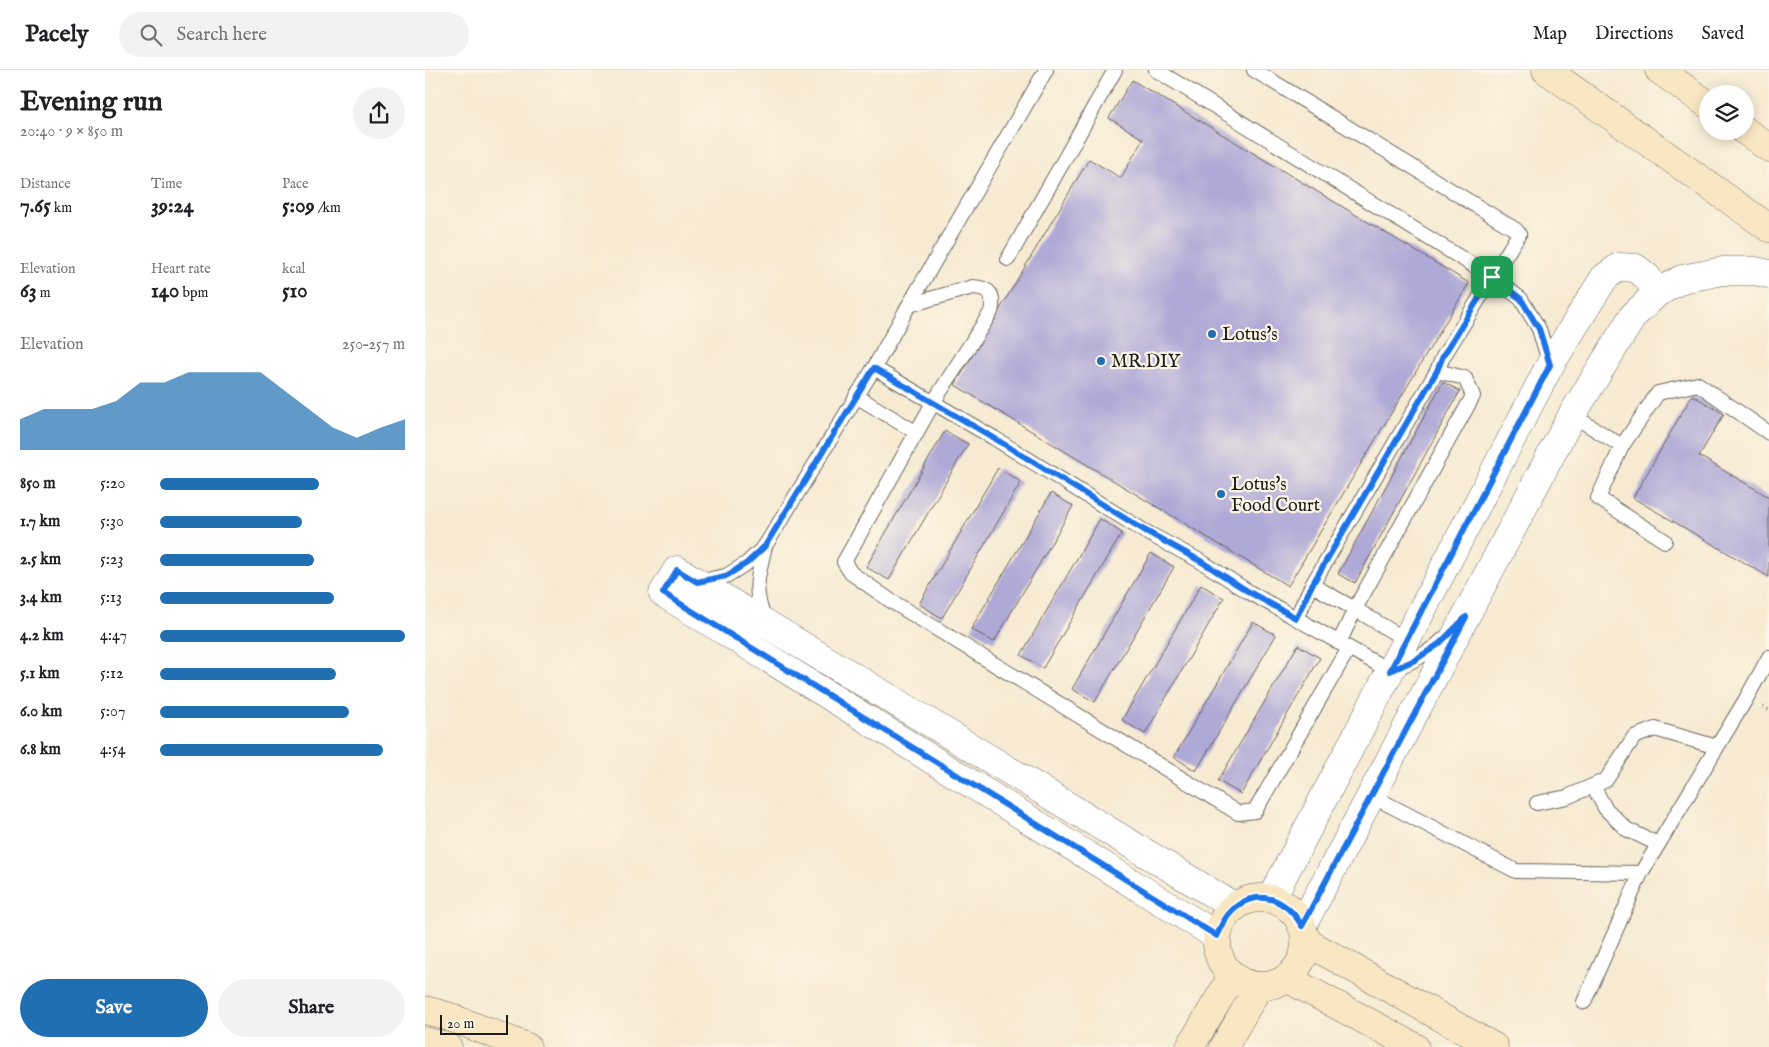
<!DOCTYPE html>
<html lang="en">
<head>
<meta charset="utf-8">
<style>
  :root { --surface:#fff; --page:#f2f2f2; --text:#202124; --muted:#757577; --line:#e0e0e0; --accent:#1f6fb2 }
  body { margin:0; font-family:"IM FELL English",serif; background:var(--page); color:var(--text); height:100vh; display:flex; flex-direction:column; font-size:19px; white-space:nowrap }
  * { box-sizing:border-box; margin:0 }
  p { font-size:16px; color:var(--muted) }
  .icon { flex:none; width:28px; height:28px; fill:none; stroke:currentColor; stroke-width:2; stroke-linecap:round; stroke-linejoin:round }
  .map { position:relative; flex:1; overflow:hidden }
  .drawer { display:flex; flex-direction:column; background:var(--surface); width:425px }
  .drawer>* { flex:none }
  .controls { position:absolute; left:1274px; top:15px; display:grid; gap:10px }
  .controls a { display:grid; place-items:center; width:55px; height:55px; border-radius:50%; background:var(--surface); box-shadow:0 2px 12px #0003; font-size:25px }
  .scale { position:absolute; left:15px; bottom:12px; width:68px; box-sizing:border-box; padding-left:5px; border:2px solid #1c1c1c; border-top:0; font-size:14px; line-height:18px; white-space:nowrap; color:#1c1c1c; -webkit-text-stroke:4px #fcf5e5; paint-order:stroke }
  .pin { position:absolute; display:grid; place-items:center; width:42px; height:42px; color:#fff; margin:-21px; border-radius:10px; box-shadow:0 2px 8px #0006 }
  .round { display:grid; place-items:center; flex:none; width:52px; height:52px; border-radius:26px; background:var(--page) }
  .summary { display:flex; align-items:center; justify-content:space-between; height:85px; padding:0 20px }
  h1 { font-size:28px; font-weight:700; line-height:38px }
  .metrics { display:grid; grid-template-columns:repeat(3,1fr); gap:8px; height:85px; padding:5px 20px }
  .metrics div { display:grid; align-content:center }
  .metrics b { font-size:21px; font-weight:700 }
  .metrics small { font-size:14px; font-weight:400 }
  .metrics p { font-size:14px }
  .chart { height:140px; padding:10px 20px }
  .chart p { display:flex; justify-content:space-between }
  .chart svg { width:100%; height:90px; margin-top:5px; fill:var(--accent); opacity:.7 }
  .button { display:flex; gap:10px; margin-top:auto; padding:10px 20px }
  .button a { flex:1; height:58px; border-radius:30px; background:var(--accent); color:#fff; font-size:20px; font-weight:700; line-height:58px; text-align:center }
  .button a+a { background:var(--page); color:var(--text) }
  ul { padding:0 20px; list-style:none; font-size:16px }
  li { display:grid; grid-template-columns:80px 60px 1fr; align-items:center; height:38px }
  li i { height:12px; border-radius:6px; background:var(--accent) }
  header { display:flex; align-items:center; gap:30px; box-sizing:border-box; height:70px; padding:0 25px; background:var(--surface); border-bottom:1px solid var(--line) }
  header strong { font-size:24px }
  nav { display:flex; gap:28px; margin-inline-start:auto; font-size:18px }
  .search { width:350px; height:45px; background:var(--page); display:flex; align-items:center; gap:12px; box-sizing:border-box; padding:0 18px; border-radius:28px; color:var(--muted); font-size:19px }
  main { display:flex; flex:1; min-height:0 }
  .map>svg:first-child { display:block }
  .building { fill:#afa9d7 }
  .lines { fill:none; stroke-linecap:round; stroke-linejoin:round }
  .lane-casing { stroke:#68645c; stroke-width:16 }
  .street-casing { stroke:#68645c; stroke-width:29 }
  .secondary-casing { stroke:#68645c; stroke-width:29 }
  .path { stroke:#68645c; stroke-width:3; stroke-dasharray:1 4; stroke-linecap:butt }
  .lane { stroke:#fff; stroke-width:14 }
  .street { stroke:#fff; stroke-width:28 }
  .secondary { stroke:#f9e7c3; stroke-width:28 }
  .route-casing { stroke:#fff; stroke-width:10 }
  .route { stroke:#1a73e8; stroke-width:6 }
  .poi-dot { fill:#1f6fb2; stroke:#fcf5e5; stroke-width:2 }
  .labels { text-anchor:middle; stroke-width:4.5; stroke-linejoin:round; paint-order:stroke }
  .poi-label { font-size:18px; fill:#1c1c1c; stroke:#fcf5e5; text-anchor:start }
</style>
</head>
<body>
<header>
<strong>Pacely</strong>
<div class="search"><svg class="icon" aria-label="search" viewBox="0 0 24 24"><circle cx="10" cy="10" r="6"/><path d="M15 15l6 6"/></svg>Search here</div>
<nav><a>Map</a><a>Directions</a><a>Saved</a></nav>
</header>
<main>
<section class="drawer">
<div class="summary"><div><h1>Evening run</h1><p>20:40 · 9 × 850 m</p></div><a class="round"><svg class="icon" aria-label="share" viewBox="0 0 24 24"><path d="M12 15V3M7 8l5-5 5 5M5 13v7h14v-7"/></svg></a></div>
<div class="metrics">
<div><p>Distance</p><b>7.65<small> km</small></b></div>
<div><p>Time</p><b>39:24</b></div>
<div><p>Pace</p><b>5:09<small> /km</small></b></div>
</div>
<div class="metrics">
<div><p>Elevation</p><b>63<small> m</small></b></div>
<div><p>Heart rate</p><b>140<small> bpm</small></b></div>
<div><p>kcal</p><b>510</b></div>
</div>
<div class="chart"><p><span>Elevation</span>250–257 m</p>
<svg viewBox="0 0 160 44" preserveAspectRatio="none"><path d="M0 44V29L10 24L20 24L30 24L40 20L50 11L60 11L70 6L80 6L90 6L100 6L110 15L120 24L130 33L140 38L150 33L160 29V44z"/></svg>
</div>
<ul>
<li><b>850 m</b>5:20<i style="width:65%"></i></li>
<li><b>1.7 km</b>5:30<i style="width:58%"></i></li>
<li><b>2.5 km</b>5:23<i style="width:63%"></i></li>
<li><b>3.4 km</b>5:13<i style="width:71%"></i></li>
<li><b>4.2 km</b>4:47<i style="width:100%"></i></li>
<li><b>5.1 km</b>5:12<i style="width:72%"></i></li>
<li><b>6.0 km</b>5:07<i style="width:77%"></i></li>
<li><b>6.8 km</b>4:54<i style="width:91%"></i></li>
</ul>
<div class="button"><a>Save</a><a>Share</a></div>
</section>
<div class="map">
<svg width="1344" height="977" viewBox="0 0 1344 977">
  <rect width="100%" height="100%" fill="#fcf5e5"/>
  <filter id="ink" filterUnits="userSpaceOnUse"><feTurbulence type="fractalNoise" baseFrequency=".02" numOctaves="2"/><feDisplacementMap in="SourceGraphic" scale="10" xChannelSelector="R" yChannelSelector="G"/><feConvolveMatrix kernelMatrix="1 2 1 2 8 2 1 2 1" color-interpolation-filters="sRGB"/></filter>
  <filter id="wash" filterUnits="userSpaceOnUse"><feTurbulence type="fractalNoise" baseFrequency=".0096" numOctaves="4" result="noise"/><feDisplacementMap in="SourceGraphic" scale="20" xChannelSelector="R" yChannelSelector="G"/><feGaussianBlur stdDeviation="1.12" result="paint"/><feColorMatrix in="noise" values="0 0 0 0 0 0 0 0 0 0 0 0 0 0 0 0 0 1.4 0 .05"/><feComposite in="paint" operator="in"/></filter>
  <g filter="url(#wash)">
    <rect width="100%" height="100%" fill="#f6ead2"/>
    <g id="blocks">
      <!-- building -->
      <path class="building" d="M707,10l337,203 -181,303 -333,-201 134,-226 32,19 22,-39 -34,-21z
        M1018,312l17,9 -105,192 -17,-9z
        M1267,325l32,19 -25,42 70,41v80l-136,-79z
        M520,361l23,13 -79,136 -23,-13z
        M573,398l23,14 -79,136 -23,-14z
        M626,423l22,13 -79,136 -23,-13z
        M675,449l22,14 -79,135 -22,-13z
        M726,483l23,14 -79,135 -23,-13z
        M776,515l23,13 -79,136 -23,-14z
        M828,552l23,13 -80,136 -22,-14z
        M873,575l22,13 -79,136 -23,-13z"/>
    </g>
  </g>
  <g filter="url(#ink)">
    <use href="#blocks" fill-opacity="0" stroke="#68645c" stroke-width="1"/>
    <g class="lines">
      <!-- lane casing -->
      <g class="lane-casing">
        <path id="lane" d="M731,0l336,207 29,22 18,30 11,35
          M829,0l262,160 3,4 -76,123 -6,14 -125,214 -16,33
          M583,189l107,-189
          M484,235l64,-18c17,1 22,8 18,25l-58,91 -89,159 7,11 40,28 347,212 17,-2 94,-163
          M449,298l120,70 150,93 58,31 47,30 141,79c21,-9 40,-18 56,-34
          M431,326l61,37
          M1147,345l50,31
          M1240,471l-67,-43 24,-52 36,-53 40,-9 71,49
          M340,476c-7,31 -13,43 0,74
          M275,511l26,-5 21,-13 18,-17 109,-178 35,-63 137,-235
          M887,515l43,24 51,31
          M914,573l16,-34 118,-213 -8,-18 -28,-7
          M1168,716l12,22 21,21 32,15
          M947,726l144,75 125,2 105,-174 23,-42
          M1112,733l30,-6 39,-17 28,-43 21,-8 62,18
          M1159,932l57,-129"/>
      </g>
      <!-- street casing -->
      <g class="street-casing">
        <path id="street" d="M846,829l279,-534 54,-87 15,-11 17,1 11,9 10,16
          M877,856l270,-511 61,-99 24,-23 25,-14 41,-8h32l14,3
          M792,866l-554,-343 14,-23 558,337"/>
      </g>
      <!-- secondary casing -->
      <g class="secondary-casing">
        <path id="secondary" d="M1121,0l223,158
          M1234,0l48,34
          M1320,61l24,17
          M792 872a44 44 0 1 1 88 0a44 44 0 1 1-88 0Z
          M880,871l189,106
          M861,908l129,69
          M0,940l22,6 80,31
          M0,971l23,6
          M765,977l43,-72
          M799,977l35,-61"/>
      </g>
      <!-- path -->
      <path class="path" d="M1338,637l6,3"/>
      <!-- lane -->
      <use href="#lane" class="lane"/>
      <!-- street -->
      <use href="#street" class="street"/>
      <!-- secondary -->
      <use href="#secondary" class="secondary"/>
    </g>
  </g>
  <g class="lines" filter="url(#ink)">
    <!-- route casing -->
    <g class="route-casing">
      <path id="route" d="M1067,207l29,22 18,30 11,36 -160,306 25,-11 24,-16 27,-27 -164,309c-24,-42 -70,-36 -85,10l-554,-343 14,-23 20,12 29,-6 21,-13 18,-17 109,-178 120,70 150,92 58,32 47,30 47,26 16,-33 125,-214 6,-15z"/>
    </g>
    <!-- route -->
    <use href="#route" class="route"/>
  </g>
  <!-- markers -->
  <g class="poi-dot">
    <circle cx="787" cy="264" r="5"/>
    <circle cx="676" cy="291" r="5"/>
    <circle cx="796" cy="424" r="5"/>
  </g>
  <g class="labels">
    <!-- poi labels -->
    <g class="poi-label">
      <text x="797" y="270">Lotus's</text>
      <text x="686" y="297">MR.DIY</text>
      <text x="806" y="420">Lotus's<tspan x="806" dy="21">Food Court</tspan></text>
    </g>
  </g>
</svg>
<div class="controls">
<a><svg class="icon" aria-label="layers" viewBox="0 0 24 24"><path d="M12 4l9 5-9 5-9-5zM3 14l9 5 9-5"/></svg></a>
</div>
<div class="scale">20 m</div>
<div class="pin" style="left:1067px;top:207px;background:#1e9e55"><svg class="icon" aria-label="arrive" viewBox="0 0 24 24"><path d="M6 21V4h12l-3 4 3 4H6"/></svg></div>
</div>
</main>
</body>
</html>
